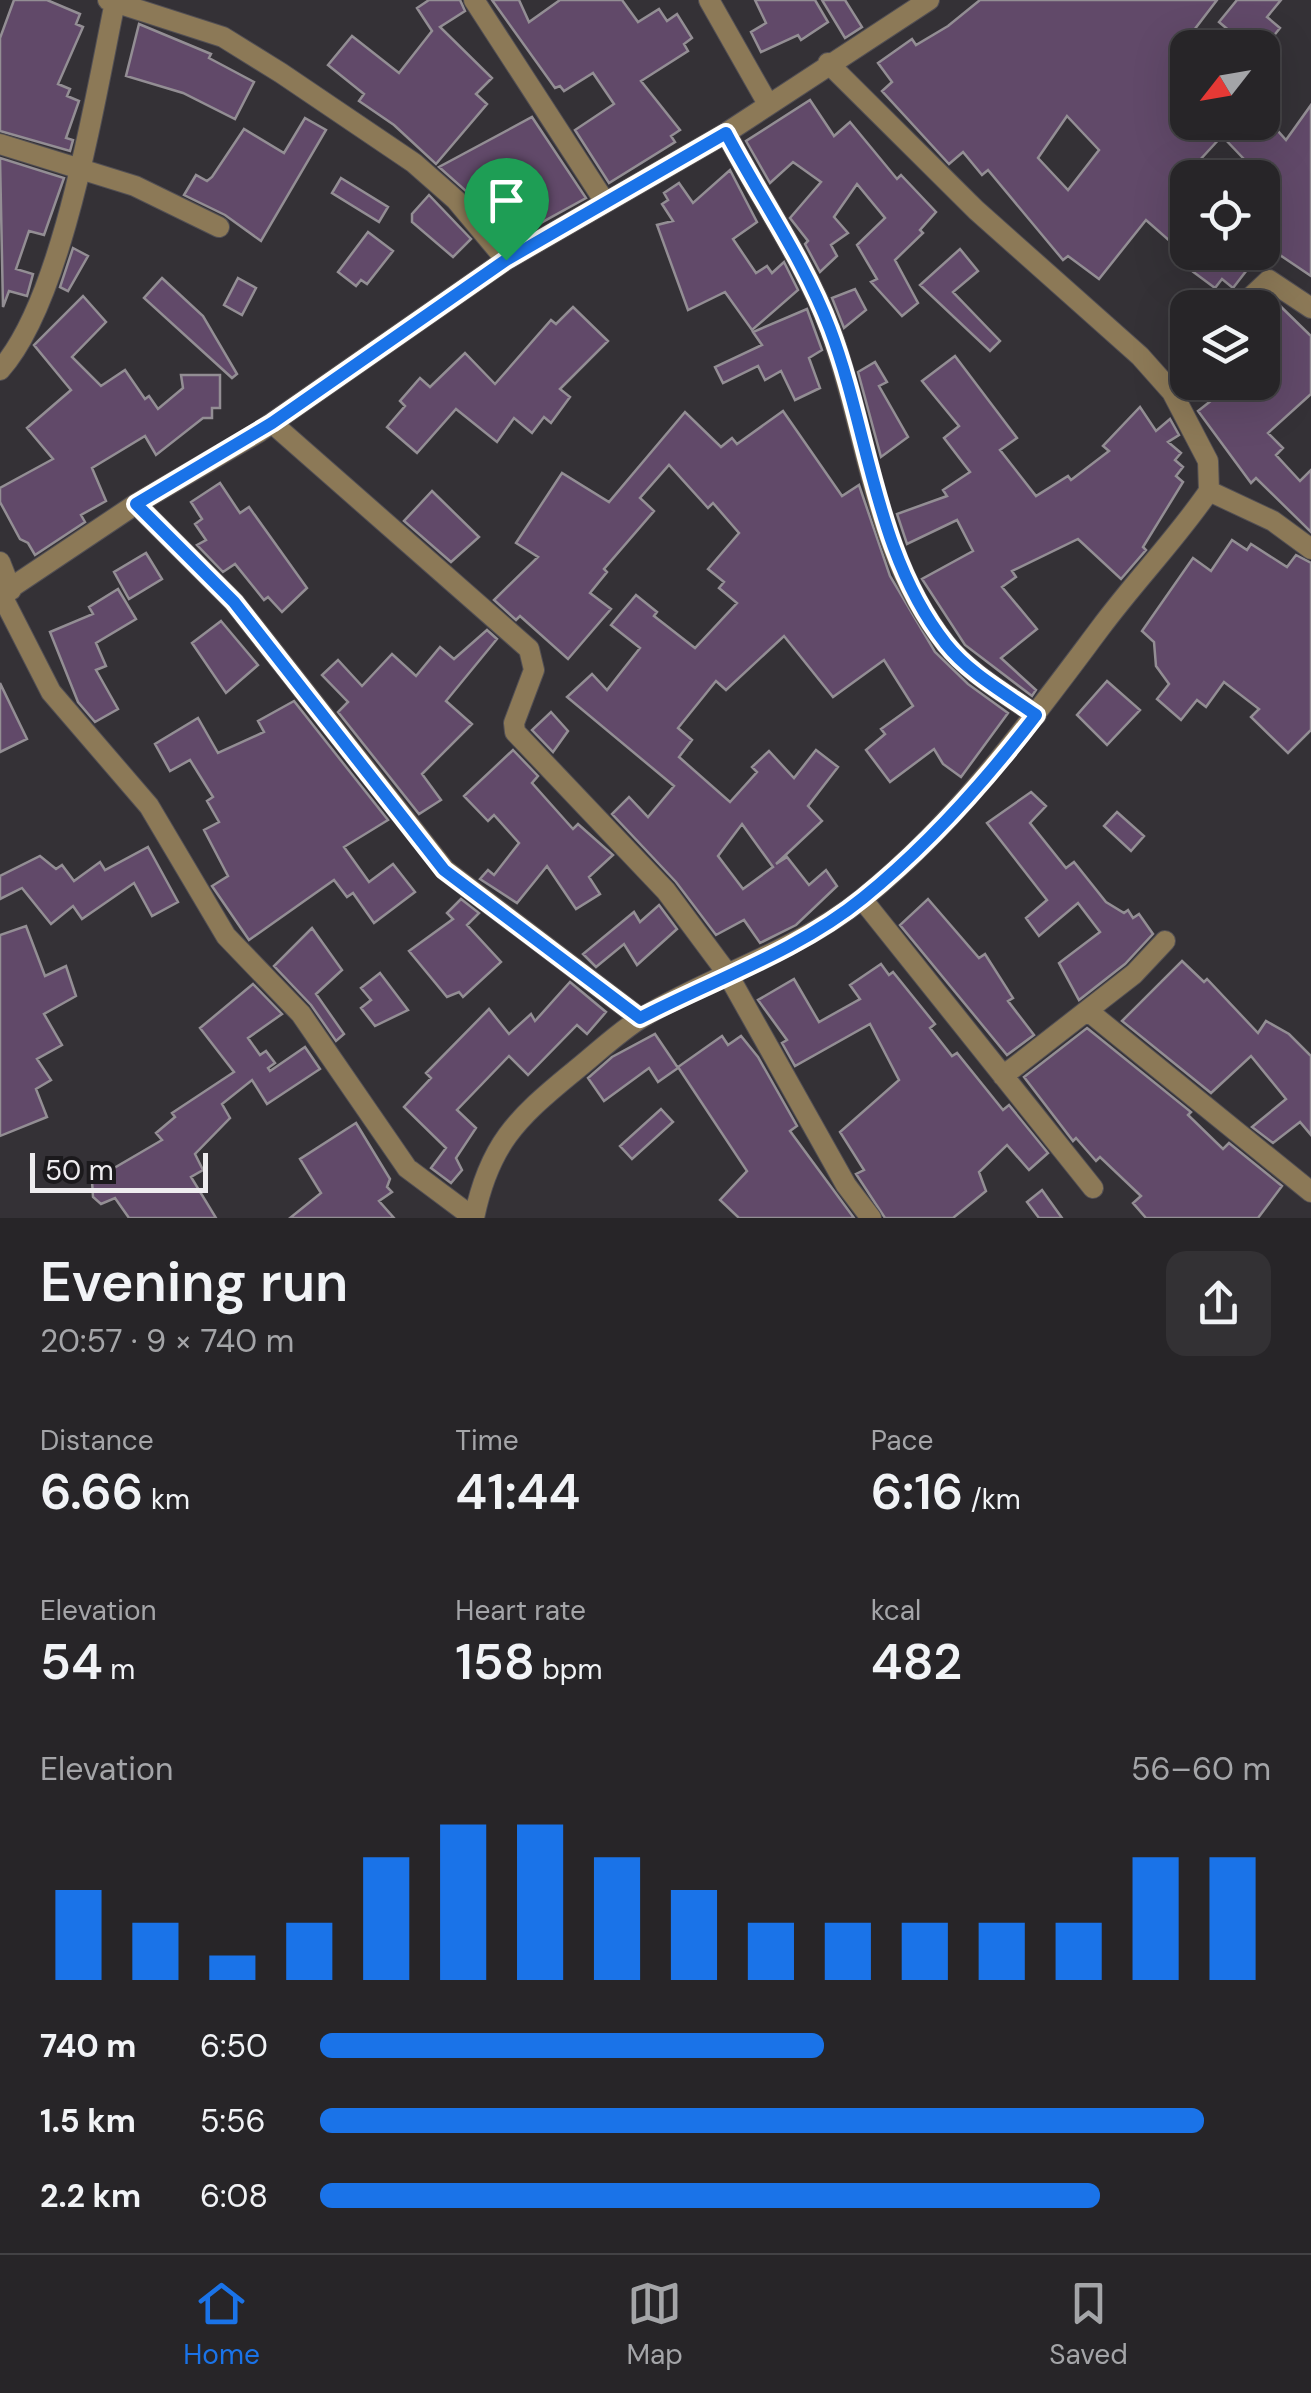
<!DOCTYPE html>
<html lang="en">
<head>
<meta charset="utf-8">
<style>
  :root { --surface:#272528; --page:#333134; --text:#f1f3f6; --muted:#a4a5a8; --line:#434245; --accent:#1a73e8 }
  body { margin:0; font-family:"DM Sans",sans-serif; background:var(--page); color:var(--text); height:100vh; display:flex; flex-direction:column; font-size:38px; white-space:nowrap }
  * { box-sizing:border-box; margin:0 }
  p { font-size:32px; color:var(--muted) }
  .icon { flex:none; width:55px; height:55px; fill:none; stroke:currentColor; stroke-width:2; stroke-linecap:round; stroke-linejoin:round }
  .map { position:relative; height:1218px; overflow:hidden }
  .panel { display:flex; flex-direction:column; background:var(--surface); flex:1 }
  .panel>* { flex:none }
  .needle { width:65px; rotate:239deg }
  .tools { position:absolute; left:1170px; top:30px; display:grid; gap:20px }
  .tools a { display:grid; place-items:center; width:110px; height:110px; border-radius:20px; background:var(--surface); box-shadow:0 10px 40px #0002,0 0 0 2px var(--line); font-size:50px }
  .scale { position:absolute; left:30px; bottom:25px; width:178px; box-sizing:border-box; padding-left:10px; border:5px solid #eeecef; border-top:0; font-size:28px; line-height:35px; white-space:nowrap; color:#eeecef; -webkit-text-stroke:8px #1b191c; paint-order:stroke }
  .pin { position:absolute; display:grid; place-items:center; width:85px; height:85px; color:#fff; margin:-102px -42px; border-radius:50% 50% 50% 0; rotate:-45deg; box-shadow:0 0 10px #0007 }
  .pin .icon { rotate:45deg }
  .round { display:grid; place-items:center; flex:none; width:105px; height:105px; border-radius:20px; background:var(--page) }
  .overview { display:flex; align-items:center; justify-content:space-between; height:170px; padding:0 40px }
  h1 { font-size:55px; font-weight:600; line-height:75px }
  .figures { display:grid; grid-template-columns:repeat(3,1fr); gap:15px; height:170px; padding:10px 40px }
  .figures div { display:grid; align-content:center }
  .figures b { font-size:50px; font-weight:600 }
  .figures small { font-size:28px; font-weight:400 }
  .figures p { font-size:28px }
  .chart { height:280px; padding:20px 40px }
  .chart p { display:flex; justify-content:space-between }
  .chart svg { width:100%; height:180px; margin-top:10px; stroke:var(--accent); stroke-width:6 }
  ul { padding:0 40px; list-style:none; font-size:32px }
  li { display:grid; grid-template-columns:160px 120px 1fr; align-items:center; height:75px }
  li i { height:25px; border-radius:12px; background:var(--accent) }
  .dock { display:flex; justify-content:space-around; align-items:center; height:140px; border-top:2px solid var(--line); background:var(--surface); font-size:28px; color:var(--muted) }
  .dock a { display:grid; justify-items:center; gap:5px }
  .dock .selected { color:var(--accent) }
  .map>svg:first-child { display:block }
  .building { fill:#614969; stroke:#938e94; stroke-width:2.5; fill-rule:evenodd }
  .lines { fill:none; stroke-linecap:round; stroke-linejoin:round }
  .minor-casing { stroke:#524f54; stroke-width:22 }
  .minor { stroke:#8c7957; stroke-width:20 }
  .route-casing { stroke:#fff; stroke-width:20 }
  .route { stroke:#1a73e8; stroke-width:12 }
</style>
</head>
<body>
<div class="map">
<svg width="1311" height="1218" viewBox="0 0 1311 1218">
  <rect width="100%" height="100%" fill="#343136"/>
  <!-- building -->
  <path class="building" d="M14,0h33l33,14 -4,10 7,3 -25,57 12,5 -3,7 12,5 -13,37 7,2 -3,11 -70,-20v-93z
    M429,0h31l5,11 -25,16 52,51 -16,16 11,10 -51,60 -42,-39 -35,-24 5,-7 -36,-29 24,-29 47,37 33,-42 -15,-23z
    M492,0h27l10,22 31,-22h62l16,22 21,-13 8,12 10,-7 15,24 -8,6 4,7 -47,30 39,49 -9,6 4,6 -66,41 -34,-53 39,-26 -21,-31 -29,18 -4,-5 -5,2z
    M755,0h60l13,22 -27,18 -3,-5 -37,17 -10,-20 15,-9z
    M822,0h23l17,27 -17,11z
    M980,0h237l-29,38v84h82l16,18 25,-35v171l-49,-33v-65l-40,-42 -46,50 12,10v61l-42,-37 -47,59 -31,-23 -5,4 -75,-90 -6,5 -19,-23 -14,12 -67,-73 10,-9 -14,-19 34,-24 4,6 32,-19zM1067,116l32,34 -31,40 -30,-32z
    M1237,0h44l-14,17 13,11 -16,20h-14l-31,-26z
    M139,24l72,30 -2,4 45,24 -19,37 -52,-26 -57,-17z
    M810,100l24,36 16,-14 47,57 4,-4 35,37 -16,18 3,3 -28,27 23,43 -16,13 -31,-34 6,-3 -20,-34 28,-27 -28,-34 -23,33 14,16 -17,12 6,11 -17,16 -15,-28 3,-3 -18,-23 31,-36 -28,-20 -23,21 -24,-42z
    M532,117l54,81 -78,43 -42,-50 -27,-24z
    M305,118l21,12 -65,111 -36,-26 -41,-20 12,-20 11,6 5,-4 32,-48 40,24z
    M0,158l64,20 -20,57 -15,-4 -13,38 17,5 -6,22 -18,-5 -6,16z
    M730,170l27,52 -24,17 23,34 11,-7 5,7 12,-11 14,28 -46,40 -27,-38 -37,18 -31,-85 16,-4 -11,-17 6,-4 -4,-7 15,-10 14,20z
    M341,178l47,29 -9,15 -47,-29z
    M429,195l42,44 -18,18 -41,-35v-8z
    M368,232l25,19 -26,33 -6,-4 -5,6 -18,-14z
    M73,248l15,8 -20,35 -8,-4z
    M960,249l18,22 -25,21 47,49 -10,10 -70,-66z
    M1200,252h38l12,14 -17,22 -11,-9 -7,9 -27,-20z
    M162,278l41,38 34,58 -5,4 -88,-80z
    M238,278l18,10 -14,27 -18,-10z
    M855,289l11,21 -22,18 -12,-30z
    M83,296l23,26 -34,35 29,29 24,-16 20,29 4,-3 9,13 25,-21 -2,-13h39v33h-8v10h-9l-47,37 -11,-19 -53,32 14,33 -25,14 4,7 -50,33 -7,-12 -8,-4 -20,-37v-14l53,-29 -26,-31 44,-38 -37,-45z
    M1273,299l38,37v58l-43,39 15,15 -7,7 24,26 11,-11v62l-55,-54 -5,5 -53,-72 14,-11 -14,-18h64v-74z
    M573,307l35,34 -48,48 10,8 -19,26 -7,-6 -12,16 -18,-15 -17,24 -41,-33 -39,44 -30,-26 18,-21 -5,-5 20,-23 10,9 35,-34 30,31 56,-64 5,4z
    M807,309l15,41 -13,8 11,30 -25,12 -14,-29 -16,9 -7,-14 -35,17 -8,-16 47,-22 -9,-13z
    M955,356l62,82 -17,12 36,46 32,-20 3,4 38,-29 -6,-5 37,-39 16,24 14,-12 9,16 -11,7 13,11 -6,7 8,7 -7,9 7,6 -40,65 3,3 -25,29 -43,-40 -66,32 4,6 -14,10 35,42 -36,29 35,32 -4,6 -67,-51 -43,-66 51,-28 -16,-31 -50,24 -10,-30 50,-18 -4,-6 27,-18 -26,-34 15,-12 -37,-45z
    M875,362l12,20 -8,4 29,51 -27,20 -23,-85z
    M783,411l59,85 17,-11 31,91 45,76 33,32 40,29 -47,64 -18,-13 -9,-15 -44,33 -24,-32 19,-16 -4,-5 32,-23 -29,-46 -51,37 -49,-61 -58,54 -10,-9 -38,47 14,12 -13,17 51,45 27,-30 -5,-5 17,-16 25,27 22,-28 22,17 -30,39 14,15 -46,43 11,-7 22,28 17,-15 11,16 -41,39 -36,18 -16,-23 -28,15 -40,-53 -64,-68 17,-17 19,20 26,-31 -107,-89 25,-23 15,16 33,-42 -29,-23 25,-30 21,17 -3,4 41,32 42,-45 -18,-15 5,-6 -16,-13 31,-36 -26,-30 -5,5 -39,-43 -29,33 14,13 -50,58 3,3 -17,21 21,16 -43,50 -48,-43 -4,4 -22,-20 44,-43 -22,-14 46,-70 47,29 76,-90 36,35 11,-9 5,6zM742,824l31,43 -30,22 -25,-33z
    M220,483l20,30 9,-6 58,81 -25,24 -14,-15 -4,3 -29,-36 -12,8 -26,-27 9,-5 -11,-16 7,-5 -11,-17z
    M432,491l47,46 -28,25 -47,-41z
    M1232,540l15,10 4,-6 36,23 9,-12 15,8v167l-23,23 -37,-36 8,-8 -35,-27 -18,25 -9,-7 -16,20 -24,-21 12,-15 -13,-18 -2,-24 -12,-11 51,-73 18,13z
    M146,553l16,26 -33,20 -15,-27z
    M118,589l18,30 -40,24 10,23 -10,4 22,39 -23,13 -17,-20 -28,-70 43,-18 -4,-7z
    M221,621l37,44 -32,28 -34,-50z
    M487,630l10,9 -51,62 26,23 -50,50 19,26 -22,14 -81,-102 10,-10 -26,-27 16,-15 24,26 30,-32 24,22 24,-29 14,12z
    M1107,681l33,29 -33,35 -30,-30z
    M0,683l27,56 -27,13z
    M294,701l94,119 -44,27 25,35 24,-18 22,28 -41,31 -21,-30 -6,4 -13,-17 -85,60 -37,-54 16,-10 -24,-46 15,-8 -12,-21 6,-4 -23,-37 -20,11 -15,-27 43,-26 20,35 46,-21 -6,-11z
    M551,712l17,19 -15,21 -21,-22z
    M513,750l25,26 -6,7 41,46 5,-5 35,31 -24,22 11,17 -24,15 -29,-43 -30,37 -37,-24 8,-9 6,5 25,-32 -25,-28 -6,6 -24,-25z
    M1031,792l15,14 -16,17 36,45 8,-6 32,40 18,11 4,-3 5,8 6,-4 14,20 -28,30 -46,36 -20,-37 41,-31 -22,-29 -39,33 -13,-18 21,-18 -60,-77z
    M1117,812l27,24 -13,15 -27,-25z
    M148,847l30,55 -26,14 -18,-33 -52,36 -9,-13 -22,18 -29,-36 -22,11v-23l40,-20 16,13 6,-4 12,16 26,-19 5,8z
    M461,899l18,14 -12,12 34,37 -38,35 -4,-5 -12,5 -38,-46 44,-32 -6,-6z
    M928,899l51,59 6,-4 28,44 -5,3 26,34 -27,20 -107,-130z
    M659,905l18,24 -40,36 -13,-21 -28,23 -13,-13 51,-42 6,10z
    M26,926l19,50 21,-10 10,30 -32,18 18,31 -25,14 14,21 -15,9 11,28 -47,19v-201z
    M312,928l30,42 -26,24 28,40 -8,7 -25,-36 -37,-39z
    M1182,961l22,21 3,-3 51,54 8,-12 23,13 22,22v79l-11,-13 -27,21 -21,-16 34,-28 -35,-43 -40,37 -89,-72z
    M881,964l8,11 4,-3 42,52 -5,4 22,28 5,-3 46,57 6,-5 39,48 -19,17 -22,-25 -28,27 7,19 -33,27h-68l-29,-44 8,-4 -24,-38 59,-52 -29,-56 -75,42 -13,-23 5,-3 -29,-40 36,-21 25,43 41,-23 -10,-14z
    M380,973l28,37 -33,16 -14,-18 10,-8 -10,-12z
    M570,982l36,30 -19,22 -10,-9 -49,50 -19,-19 -52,54 19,18 -20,30 6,12 -11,13 -20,-15 15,-20 -42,-41 27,-29 -5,-5 63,-64 20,25 22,-20 4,7z
    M253,984l29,30 -34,24 12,17 6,-4 9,12 -7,5 2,3 35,-24 15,22 -53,35 -15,-24 -30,24 8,14 -35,36 8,16 -12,7 25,41h-87l-14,-20 -14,6 -8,-7 -1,-16 70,-41 -6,-7 19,-16 -3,-4 62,-41 -34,-44z
    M1087,1028l104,84 -3,3 35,34 6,-6 53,43 -24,32h-112l-13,-15 8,-7 -41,-39 -4,4 -20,-23 -3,3 -49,-64z
    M655,1034l23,34 -20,14 -9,-14 -45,33 -16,-23 24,-21z
    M722,1036l6,9 13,-9 17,21 39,69 -7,5 64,87h-115l-19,-18 27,-29 -69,-104z
    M661,1109l12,13 -41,37 -12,-13z
    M356,1123l34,56 -3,8 5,5 -13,9 15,17h-104l31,-25 -21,-34z
    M1042,1190l20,28h-23l-12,-16z"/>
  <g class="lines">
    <!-- minor casing -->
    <g class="minor-casing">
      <path id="minor" d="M108,0l115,37 58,36 133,90 42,37 50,60
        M474,0l131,202
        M709,0l59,104
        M726,133c34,65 78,127 104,196 38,103 44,225 116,315 23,29 59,49 90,71
        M0,144l135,42 84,41
        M1239,308l30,-28 42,28
        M0,370c63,-70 95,-272 115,-368
        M1172,392l16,-20
        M272,423l257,226 5,21 -20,53 1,9 151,159 61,82 119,212 25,33
        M1209,491l64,30 38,28
        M136,504l98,98 211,268 195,148
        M0,562l11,28
        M1,594l50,98 98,114 77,130 75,78 106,154 67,50
        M0,595l136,-91 123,-72 247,-172 220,-127 203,-133
        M862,899l231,289
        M1088,1011l223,181
        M1003,1076l131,-102 31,-33
        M474,1218c15,-73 42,-99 98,-145 23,-18 46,-41 71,-56 71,-43 154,-66 219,-118 95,-76 167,-176 239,-272 35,-47 75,-88 108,-136l-1,-30 -36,-69 -32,-36 -164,-146 -148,-147"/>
    </g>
    <!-- minor -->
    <use href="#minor" class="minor"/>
  </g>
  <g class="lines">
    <!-- route casing -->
    <g class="route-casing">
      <path id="route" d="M726,133c34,65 78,127 104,196 39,103 45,225 116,315 23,29 59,49 90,71 -50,65 -110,132 -173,183 -65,53 -150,82 -223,120l-196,-148 -210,-268 -98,-98 136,-81 234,-163z"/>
    </g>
    <!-- route -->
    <use href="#route" class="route"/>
  </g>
</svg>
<div class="tools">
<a><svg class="needle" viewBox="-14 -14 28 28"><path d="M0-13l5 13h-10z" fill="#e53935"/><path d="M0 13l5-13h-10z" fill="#a4a5a8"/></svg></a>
<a><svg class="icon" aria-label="locate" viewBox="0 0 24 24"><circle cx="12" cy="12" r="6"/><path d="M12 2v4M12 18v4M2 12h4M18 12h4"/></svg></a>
<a><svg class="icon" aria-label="layers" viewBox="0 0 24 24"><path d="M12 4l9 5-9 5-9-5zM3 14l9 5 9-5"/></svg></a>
</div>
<div class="scale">50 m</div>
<div class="pin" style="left:506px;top:260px;background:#1e9e55"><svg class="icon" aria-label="arrive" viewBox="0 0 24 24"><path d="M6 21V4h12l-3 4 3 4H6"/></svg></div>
</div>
<section class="panel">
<div class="overview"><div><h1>Evening run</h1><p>20:57 · 9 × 740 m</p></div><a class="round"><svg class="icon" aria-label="share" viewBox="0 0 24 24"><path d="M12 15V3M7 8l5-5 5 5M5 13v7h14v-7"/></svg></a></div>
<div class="figures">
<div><p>Distance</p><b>6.66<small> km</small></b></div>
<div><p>Time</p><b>41:44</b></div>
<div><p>Pace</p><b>6:16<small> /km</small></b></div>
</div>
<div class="figures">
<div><p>Elevation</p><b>54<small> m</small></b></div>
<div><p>Heart rate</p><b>158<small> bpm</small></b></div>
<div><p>kcal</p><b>482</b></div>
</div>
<div class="chart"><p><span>Elevation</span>56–60 m</p>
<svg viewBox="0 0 160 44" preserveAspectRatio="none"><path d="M5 44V22M15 44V30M25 44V38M35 44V30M45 44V14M55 44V6M65 44V6M75 44V14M85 44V22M95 44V30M105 44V30M115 44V30M125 44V30M135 44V30M145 44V14M155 44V14"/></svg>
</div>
<ul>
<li><b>740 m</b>6:50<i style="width:53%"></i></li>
<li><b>1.5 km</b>5:56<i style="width:93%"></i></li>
<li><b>2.2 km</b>6:08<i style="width:82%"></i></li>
</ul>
</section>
<nav class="dock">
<a class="selected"><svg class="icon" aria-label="home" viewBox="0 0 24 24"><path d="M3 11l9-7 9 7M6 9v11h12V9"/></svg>Home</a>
<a><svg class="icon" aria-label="map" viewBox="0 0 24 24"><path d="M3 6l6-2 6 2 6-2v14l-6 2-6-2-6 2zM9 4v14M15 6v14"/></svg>Map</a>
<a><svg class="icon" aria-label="saved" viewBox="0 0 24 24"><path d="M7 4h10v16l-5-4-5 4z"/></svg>Saved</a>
</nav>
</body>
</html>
